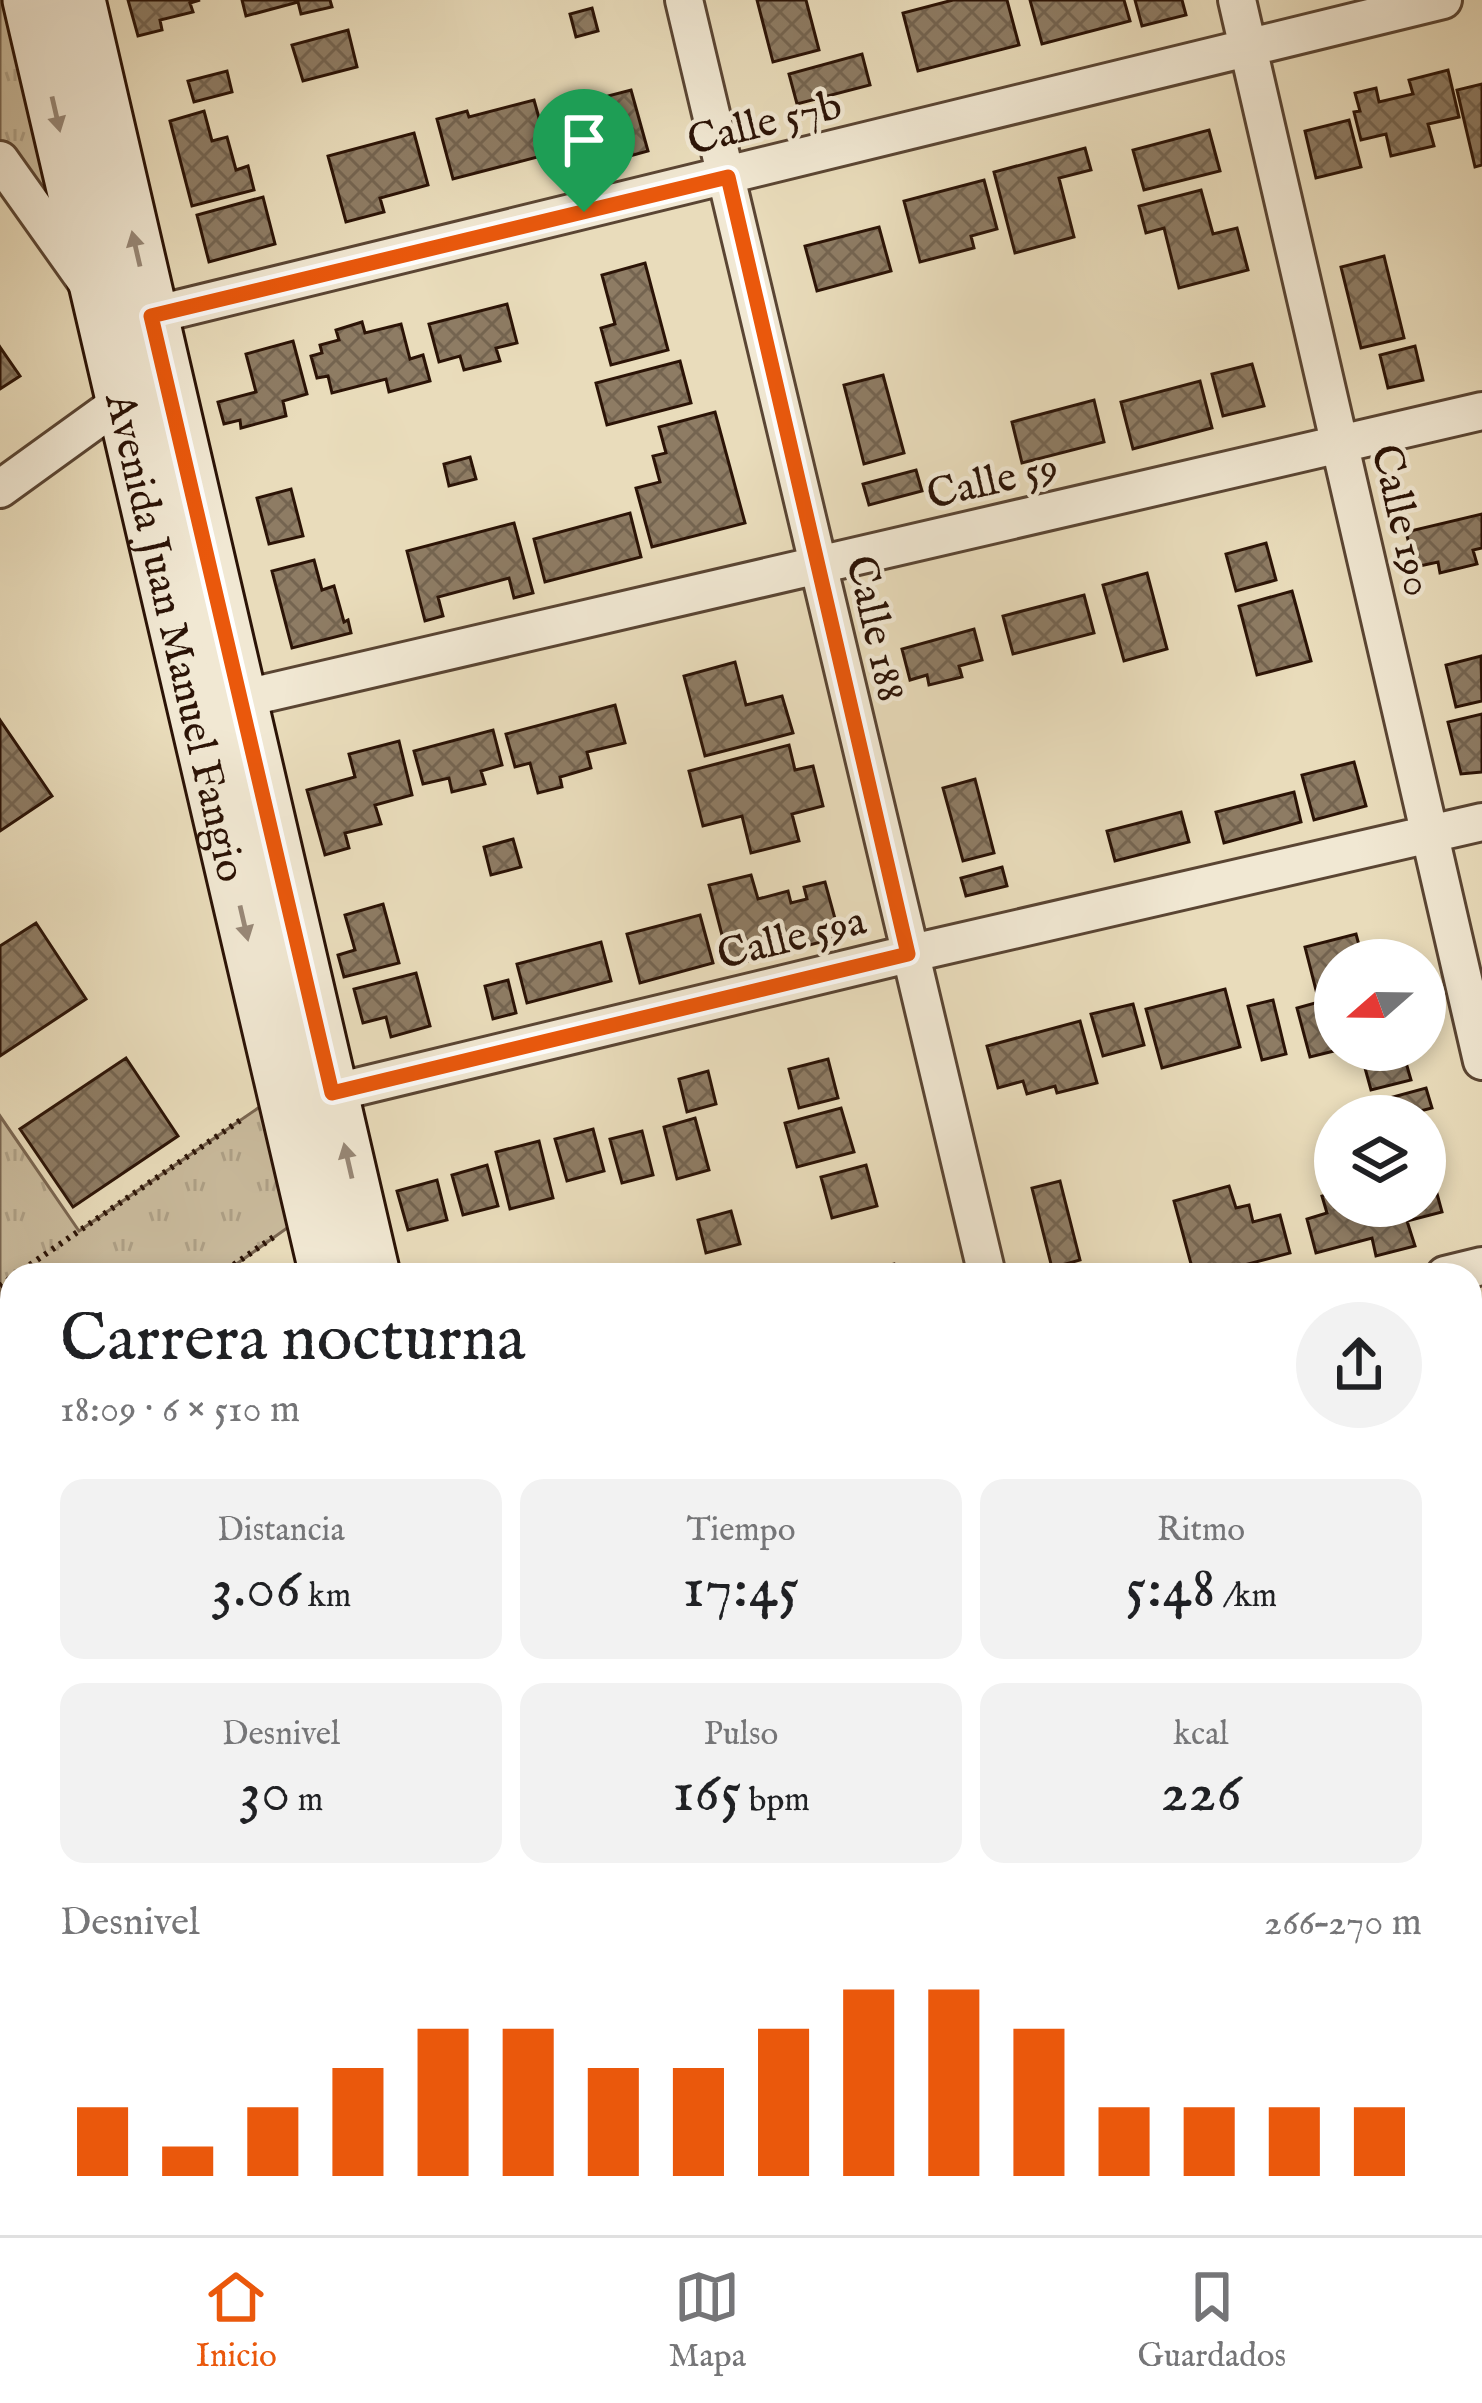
<!DOCTYPE html>
<html lang="es">
<head>
<meta charset="utf-8">
<style>
  :root { --surface:#fff; --page:#f2f2f2; --text:#202124; --muted:#757577; --line:#e0e0e0; --accent:#ea580c }
  body { margin:0; font-family:"IM FELL English",serif; background:var(--page); color:var(--text); height:100vh; display:flex; flex-direction:column; font-size:45px; white-space:nowrap }
  * { box-sizing:border-box; margin:0 }
  p { font-size:39px; color:var(--muted) }
  .icon { flex:none; width:66px; height:66px; fill:none; stroke:currentColor; stroke-width:2; stroke-linecap:round; stroke-linejoin:round }
  .map { position:relative; flex:1; overflow:hidden }
  .side { position:absolute; left:0px; top:1263px; width:1482px; height:972px; display:flex; flex-direction:column; background:var(--surface); border-radius:36px 36px 0 0; box-shadow:0 6px 18px #0003 }
  .side>* { flex:none }
  .needle { width:78px; rotate:250deg }
  .buttons { position:absolute; left:1314px; top:939px; display:grid; gap:24px }
  .buttons a { display:grid; place-items:center; width:132px; height:132px; border-radius:50%; background:var(--surface); box-shadow:0 6px 18px #0003; font-size:60px }
  .pin { position:absolute; display:grid; place-items:center; width:102px; height:102px; color:#fff; margin:-123px -51px; border-radius:50% 50% 50% 0; rotate:-45deg; box-shadow:0 0 12px #0007 }
  .pin .icon { rotate:45deg }
  .round { display:grid; place-items:center; flex:none; width:126px; height:126px; border-radius:63px; background:var(--page) }
  .head { display:flex; align-items:center; justify-content:space-between; height:204px; padding:0 60px }
  h1 { font-size:66px; font-weight:600; line-height:90px }
  .metrics { display:grid; grid-template-columns:repeat(3,1fr); gap:18px; height:204px; padding:12px 60px }
  .metrics div { display:grid; align-content:center; border-radius:24px; background:var(--page); text-align:center }
  .metrics b { font-size:60px; font-weight:600 }
  .metrics small { font-size:33px; font-weight:400 }
  .metrics p { font-size:33px }
  .chart { height:336px; padding:24px 60px }
  .chart p { display:flex; justify-content:space-between }
  .chart svg { width:100%; height:216px; margin-top:12px; stroke:var(--accent); stroke-width:6 }
  .dock { display:flex; justify-content:space-around; align-items:center; height:168px; border-top:3px solid var(--line); background:var(--surface); font-size:33px; color:var(--muted) }
  .dock a { display:grid; justify-items:center; gap:6px }
  .dock .current { color:var(--accent) }
  .map>svg:first-child { display:block }
  .grass { fill:url(#grass-dots); stroke:#7a6651; stroke-width:3 }
  .park { fill:url(#park-tufts); stroke:#7a6651; stroke-width:3 }
  .building { fill:url(#building-cross-hatch); stroke:#2b1306; stroke-width:3 }
  .lines { fill:none; stroke-linecap:round; stroke-linejoin:round }
  .minor-casing { stroke:#5a4533; stroke-width:42 }
  .secondary-casing { stroke:#2b1306; stroke-width:57 }
  .path { stroke:#2b1306; stroke-width:6; stroke-dasharray:3 6; stroke-linecap:butt }
  .minor { stroke:#f1e8d3; stroke-width:36 }
  .secondary { stroke:#f1e8d3; stroke-width:51 }
  .oneway { fill:#988877 }
  .route-casing { stroke:#fff; stroke-width:24 }
  .route { stroke:#ea580c; stroke-width:15 }
  .labels { text-anchor:middle; stroke-width:9; stroke-linejoin:round; paint-order:stroke }
  .street-label { font-size:42px; fill:#2b1306; stroke:#f1e8d3 }
</style>
</head>
<body>
<div class="map">
<svg width="1482" height="2235" viewBox="0 0 1482 2235">
  <defs>
    <pattern id="grass-dots" width="8" height="8" patternUnits="userSpaceOnUse" patternTransform="scale(3)"><rect width="8" height="8" fill="#c9ba9c"/><path d="M2 2h.1M6 6h.1" fill="none" stroke="#ad9f85" stroke-width="1.8" stroke-linecap="round"/></pattern>
    <pattern id="park-tufts" width="24" height="20" patternUnits="userSpaceOnUse" patternTransform="scale(3)"><rect width="24" height="20" fill="#c9ba9c"/><path d="M3 7l-1-3M5 7V3M7 7l1-3M15 17l-1-3M17 17v-4M19 17l1-3" fill="none" stroke="#ad9f85"/></pattern>
    <pattern id="building-cross-hatch" width="8" height="8" patternUnits="userSpaceOnUse" patternTransform="scale(3)"><rect width="8" height="8" fill="#8e7c64"/><path d="M0 0l8 8M0 8l8-8" fill="none" stroke="#746450"/></pattern>
  </defs>
  <rect width="100%" height="100%" fill="#e9dcbb"/>
  <filter id="stains"><feTurbulence type="fractalNoise" baseFrequency=".00167" numOctaves="4"/><feColorMatrix values="0 0 0 0 .2 0 0 0 0 .09 0 0 0 0 .02 0 0 0 .5 -.17"/></filter>
  <radialGradient id="worn" r=".72"><stop offset=".6" stop-color="#630" stop-opacity="0"/><stop offset="1" stop-color="#630" stop-opacity=".3"/></radialGradient>
  <!-- grass -->
  <path class="grass" d="M1482,1771v368l-12,3v-368z"/>
  <!-- park -->
  <path class="park" d="M0,0h16l59,255 -75,-109z
    M264,1104l33,117 -76,54h-209v150l-12,8v-317l79,115z"/>
  <!-- building -->
  <path class="building" d="M128,0h72l-10,3 3,9 -33,8 2,10 -24,6z
    M242,0h88l2,7 -31,7 -3,-12 -52,14z
    M757,0h49l13,50 -46,12z
    M953,0h54l12,45 -101,26 -15,-58z
    M1030,0h94l6,21 -88,23z
    M1135,0h47l4,15 -44,11z
    M592,8l6,23 -22,6 -6,-23z
    M348,30l9,37 -54,14 -11,-36z
    M862,54l8,31 -73,19 -8,-30z
    M1448,70l11,47 -31,7 6,22 -43,10 -5,-22 -25,6 -7,-28 6,-1 -5,-18 21,-5 3,14 34,-8 -4,-14z
    M227,71l5,21 -38,10 -6,-21z
    M1482,84v81l-7,2 -18,-77z
    M631,90l17,61 -29,8 -4,-12 -56,15 -13,-50z
    M534,100l15,54 -96,25 -16,-60 30,-8 2,6z
    M204,111l8,30 15,-4 9,33 12,-4 6,24 -62,16 -22,-85z
    M1349,120l12,47 -45,11 -11,-47z
    M1209,130l11,41 -76,19 -11,-40z
    M414,133l14,52 -48,13 4,14 -38,10 -18,-66z
    M1085,148l6,22 -32,8 15,59 -59,16 -21,-81z
    M984,180l13,49 -26,7 3,12 -54,14 -16,-61z
    M1201,190l12,44 24,-6 11,42 -69,18 -15,-60 -18,5 -7,-27z
    M263,197l12,47 -66,18 -12,-47z
    M879,227l12,44 -74,20 -12,-45z
    M1384,256l20,82 -43,10 -20,-81z
    M645,263l23,87 -57,15 -10,-37 14,-4 -13,-49z
    M507,304l10,39 -21,5 4,13 -36,9 -4,-14 -21,6 -10,-38z
    M362,322l3,11 36,-9 9,35 13,-4 7,26 -41,11 -3,-13 -54,14 -4,-17 -11,2 -6,-22 11,-3 -2,-8 19,-5 -3,-10z
    M293,341l14,53 -24,7 3,15 -45,12 -1,-8 -16,4 -6,-22 38,-10 -10,-38z
    M1415,346l8,34 -35,8 -8,-33z
    M0,347l20,29 -20,13z
    M680,361l11,42 -84,22 -11,-42z
    M1252,364l12,42 -41,10 -11,-42z
    M883,375l21,78 -40,11 -20,-79z
    M1200,381l12,47 -79,21 -12,-47z
    M1094,400l10,42 -82,21 -10,-41z
    M715,412l30,111 -93,24 -16,-59 24,-6 -7,-26 13,-3 -7,-26z
    M470,457l6,22 -27,7 -5,-22z
    M916,470l6,21 -53,14 -6,-21z
    M291,489l12,47 -34,8 -12,-46z
    M630,513l11,44 -96,25 -11,-43z
    M1482,514v34l-9,2 4,14 -37,9 -2,-11 -23,5 -9,-35z
    M514,523l19,70 -19,5 -5,-20 -71,19 5,19 -18,5 -18,-70z
    M1266,543l10,37 -40,11 -10,-37z
    M314,560l8,30 12,-4 10,36 4,-2 3,13 -59,15 -20,-77z
    M1147,573l20,76 -43,12 -21,-76z
    M1292,591l19,70 -54,14 -18,-69z
    M1084,595l10,38 -81,21 -10,-38z
    M974,629l8,31 -23,6 3,11 -33,8 -2,-10 -17,5 -8,-31z
    M1481,656l1,45 -26,6 -10,-42z
    M735,662l11,43 36,-9 11,37 -88,23 -21,-80z
    M615,705l10,38 -38,9 4,16 -31,9 2,10 -24,6 -8,-30 -15,4 -9,-33z
    M1482,714v58l-21,2 -13,-52z
    M0,720l52,76 -52,35z
    M493,730l9,35 -21,6 4,13 -33,8 -3,-14 -26,6 -9,-33z
    M399,741l13,54 -37,10 6,19 -36,9 4,15 -24,7 -18,-65 48,-13 -6,-23z
    M789,745l6,25 18,-4 10,40 -31,8 7,27 -48,12 -9,-37 -39,10 -14,-55z
    M1354,762l12,44 -52,14 -12,-45z
    M975,779l19,74 -31,8 -20,-73z
    M1294,792l7,30 -77,21 -8,-31z
    M1181,812l8,30 -74,19 -8,-30z
    M513,839l8,28 -30,8 -7,-28z
    M1002,867l5,19 -41,10 -5,-18z
    M751,875l7,24 30,-8 3,12 16,-4 -3,-12 21,-5 15,55 -110,29 -21,-81z
    M383,904l16,59 -55,14 -6,-22 17,-5 -10,-35z
    M700,915l13,48 -73,20 -13,-49z
    M36,923l50,76 -86,57v-110z
    M1356,934l7,26h-28v90h3l-28,7 -13,-49 22,-6 -14,-55z
    M601,942l10,39 -84,22 -10,-39z
    M416,973l14,53 -39,11 -5,-20 -23,6 -9,-34z
    M508,980l8,33 -23,6 -8,-33z
    M1225,989l15,58 -78,21 -16,-59z
    M1273,1000l13,54 -24,6 -14,-54z
    M1133,1004l11,41 -41,11 -12,-42z
    M1080,1021l17,62 -40,10 -2,-7 -28,8 -4,-13 -25,7 -11,-42z
    M1345,1050l58,2 8,28 -40,10 -9,-33 -14,3z
    M126,1058l52,78 -105,71 -53,-78z
    M828,1059l10,39 -39,10 -10,-39z
    M708,1071l8,33 -29,8 -8,-33z
    M1426,1088l6,20 -31,8h-19l-4,-15z
    M841,1108l13,44 -57,15 -12,-44z
    M695,1118l14,52 -32,9 -13,-52z
    M593,1129l11,42 -37,10 -12,-42z
    M642,1131l11,44 -31,8 -12,-44z
    M539,1141l14,57 -43,11 -14,-57z
    M487,1165l11,41 -35,9 -11,-40z
    M866,1165l11,41 -45,12 -11,-41z
    M1430,1168l12,44 -35,9 8,25 -39,10 -4,-18 -56,15 -9,-34 20,-6 -5,-17 13,-3v13h90v-37z
    M437,1180l10,40 -39,10 -11,-39z
    M1060,1181l20,79 -28,8 -20,-80z
    M1229,1186l7,22 13,-3 4,17 27,-7 10,38 -42,11 3,7 -16,4h-41l-20,-74z
    M731,1211l9,33 -34,9 -8,-33z
    M894,1264l3,11h-34l-1,-3z
    M12,1467v198l-12,-18v-172z
    M1470,1488l12,48v83l-12,3z
    M191,2223h132l2,12h-132z
    M428,2223h72l2,12h-72z"/>
  <g class="lines">
    <!-- minor casing -->
    <g class="minor-casing">
      <path id="minor" d="M684,0l303,1275
        M1237,0l245,1061
        M0,160l86,121
        M133,320l1310,-320
        M0,489l123,-89 18,-5
        M241,699l1241,-288
        M332,1093l576,-139 574,-132
        M1445,1275l37,-9
        M1470,1647l12,-3
        M0,2001l12,-3
        M1470,2173l12,-2
        M0,2227l2,8
        M1174,2235l54,-12"/>
    </g>
    <!-- secondary casing -->
    <g class="secondary-casing">
      <g id="secondary">
        <path id="s1" d="M29,0l297,1275"/>
        <path d="M79,0l295,1275"/>
        <path d="M1470,1755l12,-3"/>
        <path d="M0,2096l12,-3"/>
        <path d="M545,2223l3,12"/>
        <path d="M586,2223l3,12"/>
      </g>
    </g>
    <!-- path -->
    <path class="path" d="M15,1275l230,-158
      M219,1275l56,-39
      M0,1286l12,-9
      M0,1427l12,-9
      M0,1705l12,17
      M1021,2223l17,12"/>
    <!-- minor -->
    <use href="#minor" class="minor"/>
    <!-- secondary -->
    <use href="#secondary" class="secondary"/>
  </g>
  <!-- one-way arrows -->
  <defs><path id="oneway-solid" d="M-6-.8H1V-3.2L6.5 0L1 3.2V.8H-6Z" transform="scale(3)"/></defs>
  <g class="oneway">
    <use href="#oneway-solid" transform="translate(56 114) rotate(77)"/>
    <use href="#oneway-solid" transform="translate(136 249) rotate(-103)"/>
    <use href="#oneway-solid" transform="translate(244 923) rotate(77)"/>
    <use href="#oneway-solid" transform="translate(348 1161) rotate(-103)"/>
  </g>
  <g class="lines">
    <!-- route casing -->
    <g class="route-casing">
      <path id="route" d="M728,177l180,777 -576,139 -181,-777z"/>
    </g>
    <!-- route -->
    <use href="#route" class="route"/>
  </g>
  <g class="labels">
    <!-- street labels -->
    <g class="street-label">
      <text transform="translate(764 121) rotate(-14)" y="15">Calle 57b</text>
      <text transform="translate(992 479) rotate(-13)" y="15">Calle 59</text>
      <text transform="translate(1404 520) rotate(77)" y="15">Calle 190</text>
      <text transform="translate(878 628) rotate(77)" y="15">Calle 188</text>
      <text dy="15" stroke="none"><textPath href="#s1" startOffset="654">Avenida Juan Manuel Fangio</textPath></text>
      <text transform="translate(791 936) rotate(-14)" y="15">Calle 59a</text>
    </g>
  </g>
  <rect width="100%" height="100%" filter="url(#stains)"/>
  <rect width="100%" height="100%" fill="url(#worn)"/>
</svg>
<div class="buttons">
<a><svg class="needle" viewBox="-14 -14 28 28"><path d="M0-13l5 13h-10z" fill="#e53935"/><path d="M0 13l5-13h-10z" fill="#757577"/></svg></a>
<a><svg class="icon" aria-label="layers" viewBox="0 0 24 24"><path d="M12 4l9 5-9 5-9-5zM3 14l9 5 9-5"/></svg></a>
</div>
<div class="pin" style="left:584px;top:212px;background:#1e9e55"><svg class="icon" aria-label="arrive" viewBox="0 0 24 24"><path d="M6 21V4h12l-3 4 3 4H6"/></svg></div>
<section class="side">
<div class="head"><div><h1>Carrera nocturna</h1><p>18:09 · 6 × 510 m</p></div><a class="round"><svg class="icon" aria-label="share" viewBox="0 0 24 24"><path d="M12 15V3M7 8l5-5 5 5M5 13v7h14v-7"/></svg></a></div>
<div class="metrics">
<div><p>Distancia</p><b>3.06<small> km</small></b></div>
<div><p>Tiempo</p><b>17:45</b></div>
<div><p>Ritmo</p><b>5:48<small> /km</small></b></div>
</div>
<div class="metrics">
<div><p>Desnivel</p><b>30<small> m</small></b></div>
<div><p>Pulso</p><b>165<small> bpm</small></b></div>
<div><p>kcal</p><b>226</b></div>
</div>
<div class="chart"><p><span>Desnivel</span>266–270 m</p>
<svg viewBox="0 0 160 44" preserveAspectRatio="none"><path d="M5 44V30M15 44V38M25 44V30M35 44V22M45 44V14M55 44V14M65 44V22M75 44V22M85 44V14M95 44V6M105 44V6M115 44V14M125 44V30M135 44V30M145 44V30M155 44V30"/></svg>
</div>
</section>
</div>
<nav class="dock">
<a class="current"><svg class="icon" aria-label="home" viewBox="0 0 24 24"><path d="M3 11l9-7 9 7M6 9v11h12V9"/></svg>Inicio</a>
<a><svg class="icon" aria-label="map" viewBox="0 0 24 24"><path d="M3 6l6-2 6 2 6-2v14l-6 2-6-2-6 2zM9 4v14M15 6v14"/></svg>Mapa</a>
<a><svg class="icon" aria-label="saved" viewBox="0 0 24 24"><path d="M7 4h10v16l-5-4-5 4z"/></svg>Guardados</a>
</nav>
</body>
</html>
